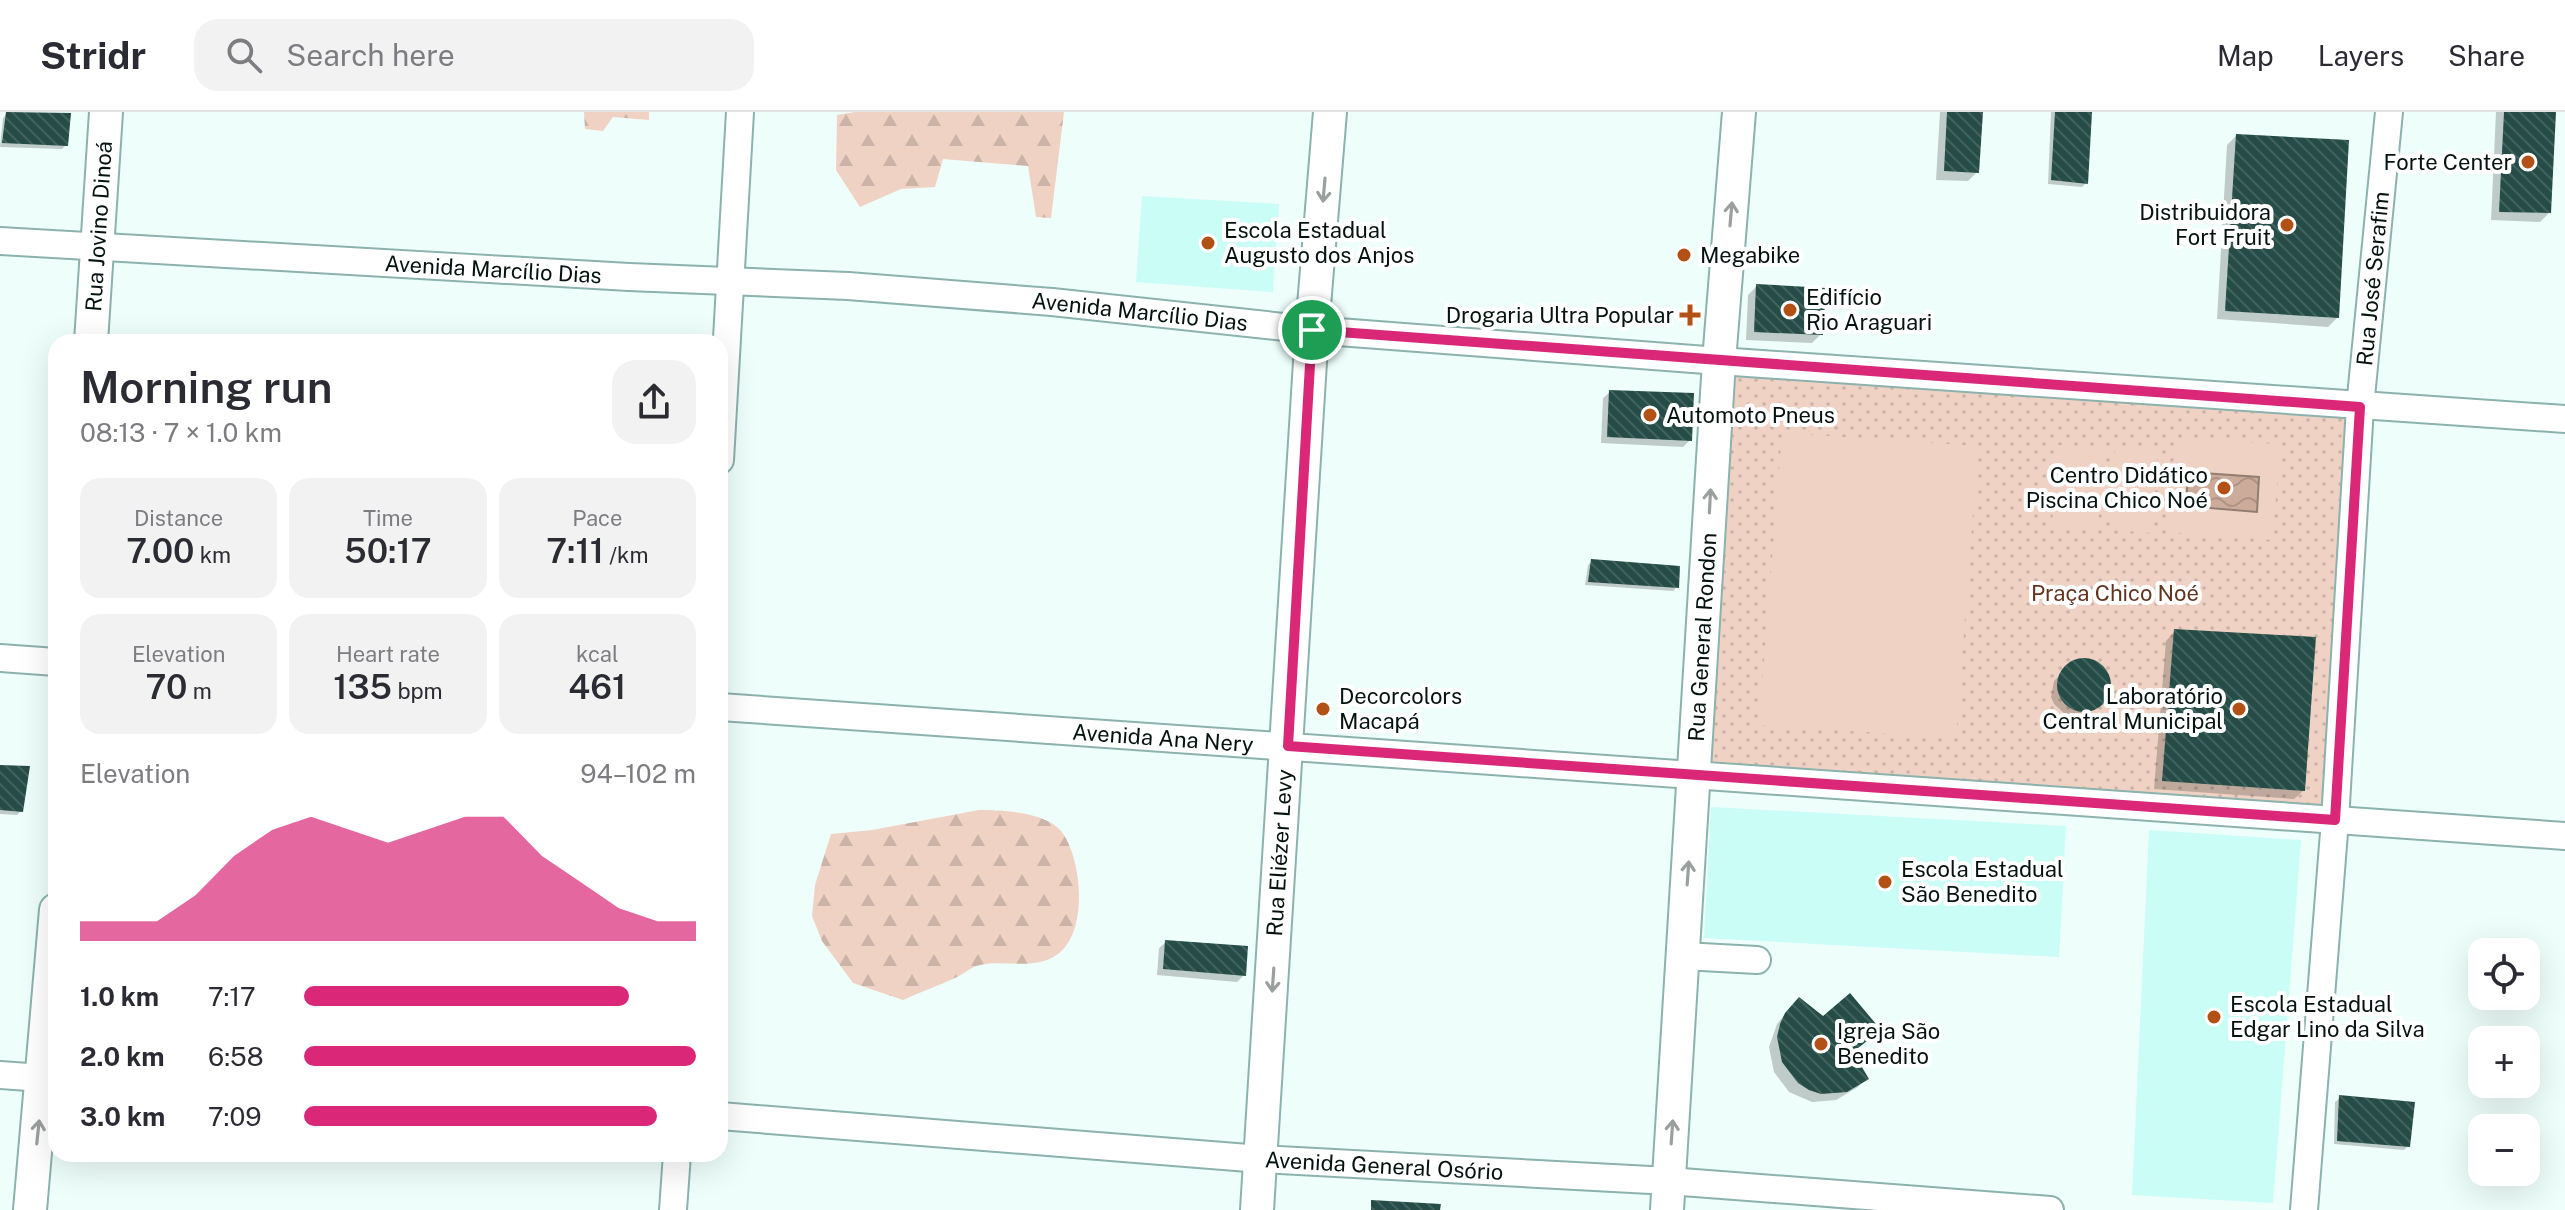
<!DOCTYPE html>
<html lang="en">
<head>
<meta charset="utf-8">
<style>
  :root { --surface:#fff; --page:#f2f2f3; --text:#2b2b33; --muted:#7c7c81; --line:#e1e1e2; --accent:#db2777 }
  body { margin:0; font-family:"Public Sans",sans-serif; background:var(--page); color:var(--text); height:100vh; display:flex; flex-direction:column; font-size:30px; white-space:nowrap }
  * { box-sizing:border-box; margin:0 }
  p { font-size:26px; color:var(--muted) }
  .icon { flex:none; width:44px; height:44px; fill:none; stroke:currentColor; stroke-width:2; stroke-linecap:round; stroke-linejoin:round }
  .map { position:relative; flex:1; overflow:hidden }
  .drawer { position:absolute; left:48px; top:222px; width:680px; height:828px; display:flex; flex-direction:column; background:var(--surface); border-radius:24px; box-shadow:0 8px 32px #0002 }
  .drawer>* { flex:none }
  .controls { position:absolute; left:2468px; top:826px; display:grid; gap:16px }
  .controls a { display:grid; place-items:center; width:72px; height:72px; border-radius:16px; background:var(--surface); box-shadow:0 8px 32px #0002; font-size:40px }
  .pin { position:absolute; display:grid; place-items:center; width:68px; height:68px; color:#fff; margin:-34px; border:4px solid #fff; border-radius:50%; box-shadow:0 2px 8px #0007 }
  .round { display:grid; place-items:center; flex:none; width:84px; height:84px; border-radius:24px; background:var(--page) }
  .headline { display:flex; align-items:center; justify-content:space-between; height:136px; padding:0 32px }
  h1 { font-size:44px; font-weight:600; line-height:60px }
  .stats { display:grid; grid-template-columns:repeat(3,1fr); gap:12px; height:136px; padding:8px 32px }
  .stats div { display:grid; align-content:center; border-radius:20px; background:var(--page); text-align:center }
  .stats b { font-size:34px; font-weight:600 }
  .stats small { font-size:22px; font-weight:400 }
  .stats p { font-size:22px }
  .chart { height:224px; padding:16px 32px }
  .chart p { display:flex; justify-content:space-between }
  .chart svg { width:100%; height:144px; margin-top:8px; fill:var(--accent); opacity:.7 }
  ul { padding:0 32px; list-style:none; font-size:26px }
  li { display:grid; grid-template-columns:128px 96px 1fr; align-items:center; height:60px }
  li i { height:20px; border-radius:10px; background:var(--accent) }
  header { display:flex; align-items:center; gap:48px; box-sizing:border-box; height:112px; padding:0 40px; background:var(--surface); border-bottom:2px solid var(--line) }
  header strong { font-size:38px }
  nav { display:flex; gap:44px; margin-inline-start:auto; font-size:28px }
  .search { width:560px; height:72px; background:var(--page); display:flex; align-items:center; gap:20px; box-sizing:border-box; padding:0 28px; border-radius:24px; color:var(--muted); font-size:30px }
  .map>svg:first-child { display:block }
  .built { fill:#cafdf6 }
  .green { fill:url(#green-dots) }
  .forest { fill:url(#forest-firs) }
  .pitch { fill:#efd2c4 }
  .water { fill:url(#water-waves); stroke:#917d71; stroke-width:2 }
  .shadow { fill:#0003 }
  .building { fill:url(#building-back-hatch) }
  .lines { fill:none; stroke-linecap:round; stroke-linejoin:round }
  .minor-casing { stroke:#8cb2ad; stroke-width:30 }
  .major-casing { stroke:#8cb2ad; stroke-width:36 }
  .minor { stroke:#fff; stroke-width:26 }
  .major { stroke:#fff; stroke-width:32 }
  .oneway { stroke:#9ba09f }
  .route-casing { stroke:#fff; stroke-width:16 }
  .route { stroke:#db2777; stroke-width:10 }
  .poi-dot { fill:#b25015; stroke:#fff; stroke-width:3 }
  .labels { text-anchor:middle; stroke-width:8; stroke-linejoin:round; paint-order:stroke }
  .poi-label { font-size:22px; fill:#041210; stroke:#fff; text-anchor:start }
  .street-label { font-size:22px; fill:#041210; stroke:#fff }
  .park-label { font-size:22px; fill:#62341d; stroke:#fff }
</style>
</head>
<body>
<header>
<strong>Stridr</strong>
<div class="search"><svg class="icon" aria-label="search" viewBox="0 0 24 24"><circle cx="10" cy="10" r="6"/><path d="M15 15l6 6"/></svg>Search here</div>
<nav><a>Map</a><a>Layers</a><a>Share</a></nav>
</header>
<div class="map">
<svg width="2565" height="1098" viewBox="0 0 2565 1098">
  <defs>
    <pattern id="green-dots" width="8" height="8" patternUnits="userSpaceOnUse" patternTransform="scale(2)"><rect width="8" height="8" fill="#efd2c4"/><path d="M2 2h.1M6 6h.1" fill="none" stroke="#cbb3a7" stroke-width="1.8" stroke-linecap="round"/></pattern>
    <pattern id="forest-firs" width="22" height="20" patternUnits="userSpaceOnUse" patternTransform="scale(2)"><rect width="22" height="20" fill="#efd2c4"/><path d="M5 1l3.5 6h-7zM16 11l3.5 6h-7z" fill="#cbb3a7"/></pattern>
    <pattern id="water-waves" width="16" height="10" patternUnits="userSpaceOnUse" patternTransform="scale(2)"><rect width="16" height="10" fill="#cdab9b"/><path d="M0 5q4-4 8 0t8 0" fill="none" stroke="#ae9284"/></pattern>
    <pattern id="building-back-hatch" width="6" height="6" patternUnits="userSpaceOnUse" patternTransform="scale(2)"><rect width="6" height="6" fill="#254c47"/><path d="M-1 5l2 2M0 0l6 6M5-1l2 2" fill="none" stroke="#42625d"/></pattern>
  </defs>
  <rect width="100%" height="100%" fill="#eefefb"/>
  <!-- built -->
  <path class="built" d="M1142,84l137,8 -6,88 -137,-10z
    M1711,695l355,19 -7,131 -355,-19z
    M2149,718l152,10 -28,363 -141,-8z"/>
  <!-- green -->
  <path class="green" d="M1738,246l632,39 -35,423 -641,-44z"/>
  <!-- forest -->
  <path class="forest" d="M584,0h65v8l-36,-3 -10,14 -18,-2z
    M855,0h209l-13,106 -15,-1 -8,-51 -85,-7 -8,28 -34,2 -41,18 -24,-37 1,-55z
    M979,698c23,0 66,2 82,21 22,28 28,105 -6,125 -24,15 -54,2 -79,10 -7,3 -14,9 -21,12 -17,8 -35,14 -52,22l-50,-17 -31,-42 -10,-25 3,-31 16,-51 41,-4z"/>
  <!-- pitch -->
  <path class="pitch" d="M1782,321l196,13 -22,292 -197,-13z
    M2175,327l106,5 -9,96 -103,-8z
    M2057,333l46,2 -5,83 -46,-3z
    M2115,335l43,3 -6,83 -42,-3z"/>
  <!-- water -->
  <path class="water" d="M2188,360l71,5 -2,35 -71,-6z"/>
  <!-- shadow -->
  <path class="shadow" d="M1940,0h41l-4,60 -9,9 -32,-1z
    M2051,0h39l-4,71 -4,4 -34,-3z
    M2496,0h58l-5,101 -9,9 -49,-2z
    M7,2l59,31 -4,4 -62,-2 3,-29z
    M2236,24l101,182 -9,9 -111,-8 10,-174z
    M1757,174l64,48 -9,9 -66,-3 2,-45z
    M1610,280l80,48 -7,7 -82,-4 2,-45z
    M1592,449l85,26 -4,4 -88,-6 3,-20z
    M2175,519l129,159 -10,9 -140,-10 12,-148z
    M2078,548h7l14,5 10,18 -5,16 -7,7 -14,10 -17,-1 -12,-11 -3,-7 3,-16 18,-18z
    M0,655l21,44 -4,4 -17,-1z
    M1166,830l78,33 -7,7 -80,-7 2,-27z
    M1790,896l33,10 29,35 15,25 -9,9 -22,13 -24,2 -23,-10 -15,-20 -5,-25 8,-23z
    M2340,986l68,48 -4,4 -70,-6 1,-42z"/>
  <!-- building -->
  <path class="building" d="M6,0l65,1 -3,33 -66,-3z
    M1947,0h36l-4,61 -35,-2z
    M2055,0h37l-4,72 -37,-4z
    M2504,0h52l-5,101 -52,-1z
    M2236,22l113,6 -10,178 -114,-7z
    M1756,172l70,4 -3,47 -69,-3z
    M1609,278l85,3 -2,48 -85,-4z
    M1591,447l89,7 -1,22 -91,-6z
    M2174,517l142,8 -11,154 -143,-10z
    M2057 573a27 27 0 1 1 54 0a27 27 0 1 1-54 0Z
    M0,653l30,1 -7,46 -23,-2z
    M1165,828l83,6 -2,30 -83,-7z
    M1850,881l31,37 -28,22 16,27 -22,13 -26,2 -12,-4 -11,-7 -16,-21 -5,-25 3,-13 5,-11 14,-16 24,19z
    M2339,983l76,7 -5,45 -73,-6z
    M1371,1088l70,4 -1,6h-69z"/>
  <g class="lines">
    <!-- minor casing -->
    <g class="minor-casing">
      <g id="minor">
        <path id="s1" d="M0,129l629,36 219,9 204,16 260,28 407,31 846,58"/>
        <path d="M720,348l20,-348"/>
        <path d="M0,546l56,4"/>
        <path id="s2" d="M720,595l1845,129"/>
        <path d="M1683,844l74,4"/>
        <path d="M0,963l56,4"/>
        <path id="s3" d="M720,1004l541,43 408,22 381,29"/>
        <path d="M673,1098l4,-56"/>
        <path id="s4" d="M2304,1098l31,-390 25,-413 29,-295"/>
      </g>
    </g>
    <!-- major casing -->
    <g class="major-casing">
      <g id="major">
        <path id="s5" d="M91,230l15,-230"/>
        <path d="M30,1098l26,-300"/>
        <path id="s6" d="M1257,1098l55,-880 18,-218"/>
        <path id="s7" d="M1667,1098l52,-849 20,-249"/>
      </g>
    </g>
    <!-- minor -->
    <use href="#minor" class="minor"/>
    <!-- major -->
    <use href="#major" class="major"/>
  </g>
  <!-- one-way arrows -->
  <defs><path id="oneway-shaft" d="M-6 0H5M1.5-3L5.5 0L1.5 3" fill="none" stroke-width="1.6" stroke-linecap="round" stroke-linejoin="round" transform="scale(2)"/></defs>
  <g class="oneway">
    <use href="#oneway-shaft" transform="translate(1324 78) rotate(95)"/>
    <use href="#oneway-shaft" transform="translate(1731 102) rotate(-85)"/>
    <use href="#oneway-shaft" transform="translate(1710 389) rotate(-87)"/>
    <use href="#oneway-shaft" transform="translate(1688 761) rotate(-86)"/>
    <use href="#oneway-shaft" transform="translate(1273 868) rotate(94)"/>
    <use href="#oneway-shaft" transform="translate(38 1020) rotate(-84)"/>
    <use href="#oneway-shaft" transform="translate(1672 1020) rotate(-86)"/>
  </g>
  <g class="lines">
    <!-- route casing -->
    <g class="route-casing">
      <path id="route" d="M1312,218l1048,77 -25,413 -1047,-74z"/>
    </g>
    <!-- route -->
    <use href="#route" class="route"/>
  </g>
  <!-- markers -->
  <g class="poi-dot">
    <circle cx="2528" cy="50" r="8"/>
    <circle cx="2287" cy="113" r="8"/>
    <circle cx="1208" cy="131" r="8"/>
    <circle cx="1684" cy="143" r="8"/>
    <circle cx="1790" cy="198" r="8"/>
    <path d="M1686 191h8v8h8v8h-8v8h-8v-8h-8v-8h8z"/>
    <circle cx="1650" cy="303" r="8"/>
    <circle cx="2224" cy="376" r="8"/>
    <circle cx="1323" cy="597" r="8"/>
    <circle cx="2239" cy="597" r="8"/>
    <circle cx="1885" cy="770" r="8"/>
    <circle cx="2214" cy="905" r="8"/>
    <circle cx="1821" cy="932" r="8"/>
  </g>
  <g class="labels">
    <!-- poi labels -->
    <g class="poi-label">
      <text x="2512" y="58" text-anchor="end">Forte Center</text>
      <text x="2271" y="108" text-anchor="end">Distribuidora<tspan x="2271" dy="25">Fort Fruit</tspan></text>
      <text x="1224" y="126">Escola Estadual<tspan x="1224" dy="25">Augusto dos Anjos</tspan></text>
      <text x="1700" y="151">Megabike</text>
      <text x="1806" y="193">Edifício<tspan x="1806" dy="25">Rio Araguari</tspan></text>
      <text x="1674" y="211" text-anchor="end">Drogaria Ultra Popular</text>
      <text x="1666" y="311">Automoto Pneus</text>
      <text x="2208" y="371" text-anchor="end">Centro Didático<tspan x="2208" dy="25">Piscina Chico Noé</tspan></text>
      <text x="1339" y="592">Decorcolors<tspan x="1339" dy="25">Macapá</tspan></text>
      <text x="2223" y="592" text-anchor="end">Laboratório<tspan x="2223" dy="25">Central Municipal</tspan></text>
      <text x="1901" y="765">Escola Estadual<tspan x="1901" dy="25">São Benedito</tspan></text>
      <text x="2230" y="900">Escola Estadual<tspan x="2230" dy="25">Edgar Lino da Silva</tspan></text>
      <text x="1837" y="927">Igreja São<tspan x="1837" dy="25">Benedito</tspan></text>
    </g>
    <!-- street labels -->
    <g class="street-label">
      <text dy="8" stroke="none"><textPath href="#s5" startOffset="116">Rua Jovino Dinoá</textPath></text>
      <text dy="8" stroke="none"><textPath href="#s1" startOffset="494">Avenida Marcílio Dias</textPath></text>
      <text dy="8" stroke="none"><textPath href="#s4" startOffset="934">Rua José Serafim</textPath></text>
      <text dy="8" stroke="none"><textPath href="#s1" startOffset="1142">Avenida Marcílio Dias</textPath></text>
      <text dy="8" stroke="none"><textPath href="#s7" startOffset="574">Rua General Rondon</textPath></text>
      <text dy="8" stroke="none"><textPath href="#s2" startOffset="444">Avenida Ana Nery</textPath></text>
      <text dy="8" stroke="none"><textPath href="#s6" startOffset="358">Rua Eliézer Levy</textPath></text>
      <text dy="8" stroke="none"><textPath href="#s3" startOffset="666">Avenida General Osório</textPath></text>
    </g>
    <!-- park labels -->
    <g class="park-label">
      <text x="2115" y="489">Praça Chico Noé</text>
    </g>
  </g>
</svg>
<div class="controls">
<a><svg class="icon" aria-label="locate" viewBox="0 0 24 24"><circle cx="12" cy="12" r="6"/><path d="M12 2v4M12 18v4M2 12h4M18 12h4"/></svg></a>
<a>+</a>
<a>−</a>
</div>
<div class="pin" style="left:1312px;top:218px;background:#1e9e55"><svg class="icon" aria-label="arrive" viewBox="0 0 24 24"><path d="M6 21V4h12l-3 4 3 4H6"/></svg></div>
<section class="drawer">
<div class="headline"><div><h1>Morning run</h1><p>08:13 · 7 × 1.0 km</p></div><a class="round"><svg class="icon" aria-label="share" viewBox="0 0 24 24"><path d="M12 15V3M7 8l5-5 5 5M5 13v7h14v-7"/></svg></a></div>
<div class="stats">
<div><p>Distance</p><b>7.00<small> km</small></b></div>
<div><p>Time</p><b>50:17</b></div>
<div><p>Pace</p><b>7:11<small> /km</small></b></div>
</div>
<div class="stats">
<div><p>Elevation</p><b>70<small> m</small></b></div>
<div><p>Heart rate</p><b>135<small> bpm</small></b></div>
<div><p>kcal</p><b>461</b></div>
</div>
<div class="chart"><p><span>Elevation</span>94–102 m</p>
<svg viewBox="0 0 160 44" preserveAspectRatio="none"><path d="M0 44V38L10 38L20 38L30 30L40 18L50 10L60 6L70 10L80 14L90 10L100 6L110 6L120 18L130 26L140 34L150 38L160 38V44z"/></svg>
</div>
<ul>
<li><b>1.0 km</b>7:17<i style="width:83%"></i></li>
<li><b>2.0 km</b>6:58<i style="width:100%"></i></li>
<li><b>3.0 km</b>7:09<i style="width:90%"></i></li>
</ul>
</section>
</div>
</body>
</html>
